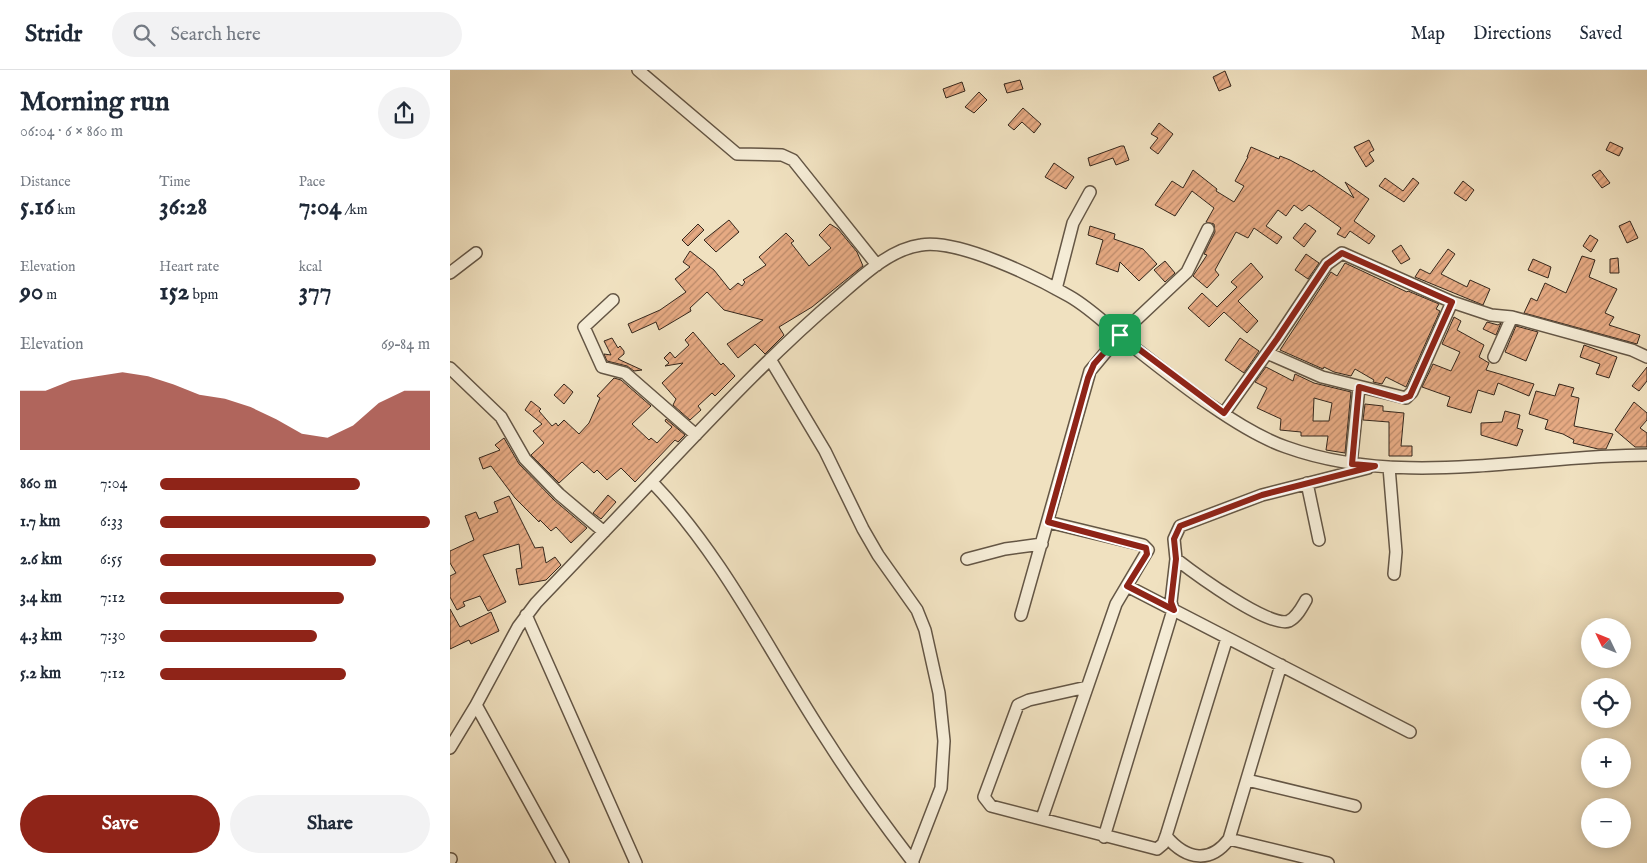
<!DOCTYPE html>
<html lang="en">
<head>
<meta charset="utf-8">
<style>
  :root { --surface:#fff; --page:#f2f2f3; --text:#1f2937; --muted:#747a83; --line:#e0e1e3; --accent:#8f2418 }
  body { margin:0; font-family:"IM FELL English",serif; background:var(--page); color:var(--text); height:100vh; display:flex; flex-direction:column; font-size:19px; white-space:nowrap }
  * { box-sizing:border-box; margin:0 }
  p { font-size:16px; color:var(--muted) }
  .icon { flex:none; width:28px; height:28px; fill:none; stroke:currentColor; stroke-width:2; stroke-linecap:round; stroke-linejoin:round }
  .map { position:relative; flex:1; overflow:hidden }
  .details { display:flex; flex-direction:column; background:var(--surface); width:450px }
  .details>* { flex:none }
  .needle { width:32px; rotate:313deg }
  .buttons { position:absolute; left:1131px; top:548px; display:grid; gap:10px }
  .buttons a { display:grid; place-items:center; width:50px; height:50px; border-radius:50%; background:var(--surface); box-shadow:0 2px 12px #0003; font-size:25px }
  .pin { position:absolute; display:grid; place-items:center; width:42px; height:42px; color:#fff; margin:-21px; border-radius:10px; box-shadow:0 2px 8px #0006 }
  .round { display:grid; place-items:center; flex:none; width:52px; height:52px; border-radius:26px; background:var(--page) }
  .headline { display:flex; align-items:center; justify-content:space-between; height:85px; padding:0 20px }
  h1 { font-size:28px; font-weight:700; line-height:38px }
  .metrics { display:grid; grid-template-columns:repeat(3,1fr); gap:8px; height:85px; padding:5px 20px }
  .metrics div { display:grid; align-content:center }
  .metrics b { font-size:25px; font-weight:700 }
  .metrics small { font-size:14px; font-weight:400 }
  .metrics p { font-size:14px }
  .chart { height:140px; padding:10px 20px }
  .chart p { display:flex; justify-content:space-between }
  .chart svg { width:100%; height:90px; margin-top:5px; fill:var(--accent); opacity:.7 }
  .cta { display:flex; gap:10px; margin-top:auto; padding:10px 20px }
  .cta a { flex:1; height:58px; border-radius:30px; background:var(--accent); color:#fff; font-size:20px; font-weight:700; line-height:58px; text-align:center }
  .cta a+a { background:var(--page); color:var(--text) }
  ul { padding:0 20px; list-style:none; font-size:16px }
  li { display:grid; grid-template-columns:80px 60px 1fr; align-items:center; height:38px }
  li i { height:12px; border-radius:6px; background:var(--accent) }
  header { display:flex; align-items:center; gap:30px; box-sizing:border-box; height:70px; padding:0 25px; background:var(--surface); border-bottom:1px solid var(--line) }
  header strong { font-size:24px }
  nav { display:flex; gap:28px; margin-inline-start:auto; font-size:18px }
  .search { width:350px; height:45px; background:var(--page); display:flex; align-items:center; gap:12px; box-sizing:border-box; padding:0 18px; border-radius:28px; color:var(--muted); font-size:19px }
  main { display:flex; flex:1; min-height:0 }
  .map>svg:first-child { display:block }
  .building { fill:url(#building-hatch); stroke:#35271c; fill-rule:evenodd }
  .lines { fill:none; stroke-linecap:round; stroke-linejoin:round }
  .street-casing { stroke:#645645; stroke-width:14 }
  .street { stroke:#f5ecd6; stroke-width:11 }
  .route-casing { stroke:#fff; stroke-width:10 }
  .route { stroke:#8f2418; stroke-width:6 }
</style>
</head>
<body>
<header>
<strong>Stridr</strong>
<div class="search"><svg class="icon" aria-label="search" viewBox="0 0 24 24"><circle cx="10" cy="10" r="6"/><path d="M15 15l6 6"/></svg>Search here</div>
<nav><a>Map</a><a>Directions</a><a>Saved</a></nav>
</header>
<main>
<section class="details">
<div class="headline"><div><h1>Morning run</h1><p>06:04 · 6 × 860 m</p></div><a class="round"><svg class="icon" aria-label="share" viewBox="0 0 24 24"><path d="M12 15V3M7 8l5-5 5 5M5 13v7h14v-7"/></svg></a></div>
<div class="metrics">
<div><p>Distance</p><b>5.16<small> km</small></b></div>
<div><p>Time</p><b>36:28</b></div>
<div><p>Pace</p><b>7:04<small> /km</small></b></div>
</div>
<div class="metrics">
<div><p>Elevation</p><b>90<small> m</small></b></div>
<div><p>Heart rate</p><b>152<small> bpm</small></b></div>
<div><p>kcal</p><b>377</b></div>
</div>
<div class="chart"><p><span>Elevation</span>69–84 m</p>
<svg viewBox="0 0 160 44" preserveAspectRatio="none"><path d="M0 44V15L10 15L20 10L30 8L40 6L50 8L60 12L70 17L80 19L90 23L100 29L110 36L120 38L130 32L140 21L150 15L160 15V44z"/></svg>
</div>
<ul>
<li><b>860 m</b>7:04<i style="width:74%"></i></li>
<li><b>1.7 km</b>6:33<i style="width:100%"></i></li>
<li><b>2.6 km</b>6:55<i style="width:80%"></i></li>
<li><b>3.4 km</b>7:12<i style="width:68%"></i></li>
<li><b>4.3 km</b>7:30<i style="width:58%"></i></li>
<li><b>5.2 km</b>7:12<i style="width:69%"></i></li>
</ul>
<div class="cta"><a>Save</a><a>Share</a></div>
</section>
<div class="map">
<svg width="1197" height="793" viewBox="0 0 1197 793">
  <defs>
    <pattern id="building-hatch" width="6" height="6" patternUnits="userSpaceOnUse" patternTransform="scale(1.25)"><rect width="6" height="6" fill="#e6aa83"/><path d="M-1 1l2-2M0 6l6-6M5 7l2-2" fill="none" stroke="#bb8a6a"/></pattern>
  </defs>
  <rect width="100%" height="100%" fill="#f0e1c0"/>
  <filter id="stains"><feTurbulence type="fractalNoise" baseFrequency=".004" numOctaves="4"/><feColorMatrix values="0 0 0 0 .2 0 0 0 0 .09 0 0 0 0 .02 0 0 0 .5 -.17"/></filter>
  <radialGradient id="worn" r=".72"><stop offset=".6" stop-color="#630" stop-opacity="0"/><stop offset="1" stop-color="#630" stop-opacity=".3"/></radialGradient>
  <!-- building -->
  <path class="building" d="M775,1l6,15 -12,5 -6,-14z
    M570,10l3,9 -16,4 -3,-9z
    M512,12l3,9 -19,7 -3,-9z
    M529,22l8,8 -13,13 -9,-6z
    M573,38l18,16 -7,9 -12,-11 -8,8 -6,-5z
    M709,53l14,11 -15,20 -8,-6 8,-10 -7,-4z
    M919,70l5,10 -5,3 5,8 -8,6 -12,-20z
    M1160,72l13,6 -4,8 -13,-6z
    M671,76h3l5,14 -13,5 -3,-7 -23,8 -2,-8z
    M801,77l28,12 1,-3 10,4 22,12 1,-2 41,28 -9,-16 24,17 -15,22 21,15 -6,8 -19,-13 -5,7 -8,-4 4,-6 -32,-23 -7,6 -8,-6 -8,11 -8,-6 -12,16 16,11 -5,7 -23,-16 -6,10 -12,-6 -21,38 4,5 -12,13 -14,-12 14,-21 -3,-1 11,-22 -1,-8 -8,-2 8,-14 -22,-17 -17,25 -20,-11 17,-24 11,7 10,-18 24,19 -1,2 18,11 10,-16 -9,-5 13,-24h-1z
    M604,93l20,14 -8,12 -21,-12z
    M1150,100l10,13 -8,5 -10,-13z
    M935,108l18,13 10,-13 6,5 -15,19 -25,-16z
    M1013,111l11,9 -8,11 -12,-8z
    M279,150l10,12 -23,20 -12,-12z
    M1180,151l8,17 -11,5 -8,-17z
    M855,153l11,8 -12,16 -11,-9z
    M248,154l6,6 -16,16 -6,-6z
    M380,154l8,5 19,23 6,14 -51,41 -33,20 5,8 -19,19 -10,-10 -17,14 -11,-14 36,-24 -39,-10 -17,-18 -17,16 1,3 -32,19 -3,-8 -24,11 -4,-9 32,-14 26,-18 -11,-13 15,-12 -7,-5 7,-11 24,19 16,20 8,-7 4,3 3,-4 -2,-2 23,-15 -7,-8 27,-24 8,8 -3,2 18,23 22,-18 -12,-13z
    M640,156l25,8 -1,5 29,10 14,15 -18,17 -19,-19 -2,10 -22,-8 7,-24 -15,-5z
    M1140,165l8,5 -7,12 -8,-6z
    M951,175l9,14 -9,5 -9,-13z
    M998,179l7,5 -14,20 26,13 3,-7 20,9 -7,16 -68,-28 5,-8 10,5z
    M856,184l13,9 -11,16 -13,-9z
    M1132,186l13,4 -6,17 28,12 -12,24 9,4 -5,8 31,10 -3,9 -113,-31 7,-15 6,3 8,-18 21,10z
    M1168,188l1,15h-9v-14z
    M1083,189l18,8 -3,11 -20,-8z
    M715,191l10,12 -10,9 -11,-12z
    M801,193l12,14 -25,24 20,20 -11,12 -23,-21 -15,15 -21,-19 14,-15 15,14 20,-20 -6,-5z
    M895,193l62,29 1,-1 31,13 -3,5 4,2 -34,76 -20,-10 -4,7 -9,-2 1,-2 -19,-11 -4,7 -17,-4 -10,-5 -1,2 -43,-19 51,-78 6,4z
    M1004,247l7,4 -4,9 27,15 -5,12 10,6 -3,7 48,14 -5,12 -31,-13 -4,12 -16,-5 -7,23 -24,-7 3,-9 -28,-10 11,-23 18,7 9,-19 -18,-8z
    M1037,252l11,3 3,-2 -5,12 -13,-6z
    M1066,256l22,6 -12,29 -21,-9z
    M243,262l28,33 2,-2 12,13 -20,20 -3,-3 -14,13 3,4 -11,10 -17,-15 3,-6 -14,-16 21,-20 -18,3 4,-3 -5,-5 6,-6 5,6 14,-13 -4,-5z
    M162,268l6,10 2,-2 4,5v3l-6,5 24,11 -8,1 -7,-5 -20,-5 -3,-7 7,1 -7,-14z
    M790,268l19,13 -15,22 -19,-13z
    M1134,275l33,12 -8,21 -13,-4 4,-10 -20,-7z
    M816,297l27,14 2,-7 19,9 37,9 -6,61 -19,-3 2,-14h-27v-4l-21,-2 1,-11 -24,-11 10,-20 -12,-6zM864,328l18,5 -3,18h-16z
    M1197,297v14l-8,10 -7,-5z
    M164,308l7,2 30,26 -19,18 17,16 2,-2 6,5 15,-16 -7,-6 1,-2 19,16 -7,7 -3,-2 -40,42 -14,-14 -14,12 -10,-10 -3,3 -12,-11 -23,21 -28,-28 13,-12 -11,-12 9,-7 -17,-14 6,-9 10,8 -2,2 13,15 4,-3 2,3 6,-6 15,14 10,-11 11,-25 -3,-2z
    M114,314l9,8 -9,12 -10,-9z
    M1109,314l15,4 -3,8 8,2 -5,28 39,8 -7,15h-8l-25,-6 1,-3 -11,-6 -18,-5 3,-9 -19,-6 7,-23 19,5z
    M1184,332l13,11v7l-7,8 7,5v14h-12l-20,-17z
    M915,334l18,2v5l21,2 -3,33h11v10h-23v-34l-26,-2z
    M1055,341l15,4 -3,13 6,2 -6,16 -36,-11v-12l21,-1z
    M54,368l15,26 35,36 33,28 -16,15 -15,-16 -5,4 -11,-11 -1,2 -24,-24 -24,-32 -8,3 -4,-11 21,-8 -5,-5z
    M158,425l8,7 -15,17 -8,-6z
    M59,426l26,52 8,-1 3,16 9,-6 6,8 -15,15 -27,5 -3,-16 6,-1 -3,-24 -36,11 23,47 -18,9 -8,-15 -17,6 2,4 -8,4 -7,-13v-21l6,-3 -6,-10v-12l24,-11 -9,-24 11,-4 3,7 19,-7 -4,-10z
    M0,539l10,18 31,-15 8,19 -28,13 -2,-4 -19,9z"/>
  <g class="lines">
    <!-- street casing -->
    <g class="street-casing">
      <path id="street" d="M188,0l99,84 45,1 11,5 84,105
        M0,203l26,-20
        M606,219l17,-66 17,-31
        M163,230l-29,27 18,40 23,6 71,62
        M817,283l55,24 84,21 6,-6 40,-90
        M1044,287l18,-40
        M320,289l55,92 38,78 15,26 39,55 8,20 14,63 5,48 -3,47 -29,75
        M0,298l51,49 24,42 34,35 45,38
        M774,343l53,-74 50,-75 15,-11 110,49 39,13 21,2 120,33 15,7
        M901,394l8,-77
        M939,397l7,85 -2,22
        M202,412c73,76 118,172 176,260 26,41 55,81 85,120
        M857,413l12,57
        M517,489l38,-10 37,-5
        M726,489c18,14 94,70 113,62 8,-4 13,-14 17,-21
        M677,516l283,146
        M76,545l110,248
        M571,545l69,-244 30,-36 67,-63 21,-43
        M637,617l-58,13 -11,5 -34,92 7,9 166,43 6,-5 3,-8 61,-198
        M0,678l26,-43
        M797,710l108,26
        M592,748l74,-214 32,-54 -5,-5 -95,-23
        M716,766c21,25 45,27 63,3l52,-174
        M654,767l69,-227 -2,-8 5,-43 -2,-20 6,-13 82,-31 106,-27
        M779,769l99,24
        M0,790l1,-1
        M113,793l-87,-158 42,-78 18,-24c44,-46 88,-92 132,-139 55,-58 109,-115 170,-167 23,-20 52,-48 83,-52 38,-6 115,32 148,51 23,13 42,33 62,49 42,33 106,85 155,102 116,42 242,8 361,8"/>
    </g>
    <!-- street -->
    <use href="#street" class="street"/>
  </g>
  <g class="lines">
    <!-- route casing -->
    <g class="route-casing">
      <path id="route" d="M892,183l110,49 -42,94 -8,3 -43,-12 -7,77 23,2 -113,29 -82,31 -6,13 2,20 -5,43 3,8 -47,-24 20,-32 -1,-6 -98,-26 40,-144 6,-14 26,-29 104,78 53,-74 50,-75z"/>
    </g>
    <!-- route -->
    <use href="#route" class="route"/>
  </g>
  <rect width="100%" height="100%" filter="url(#stains)"/>
  <rect width="100%" height="100%" fill="url(#worn)"/>
</svg>
<div class="buttons">
<a><svg class="needle" viewBox="-14 -14 28 28"><path d="M0-13l5 13h-10z" fill="#e53935"/><path d="M0 13l5-13h-10z" fill="#747a83"/></svg></a>
<a><svg class="icon" aria-label="locate" viewBox="0 0 24 24"><circle cx="12" cy="12" r="6"/><path d="M12 2v4M12 18v4M2 12h4M18 12h4"/></svg></a>
<a>+</a>
<a>−</a>
</div>
<div class="pin" style="left:670px;top:265px;background:#1e9e55"><svg class="icon" aria-label="arrive" viewBox="0 0 24 24"><path d="M6 21V4h12l-3 4 3 4H6"/></svg></div>
</div>
</main>
</body>
</html>
